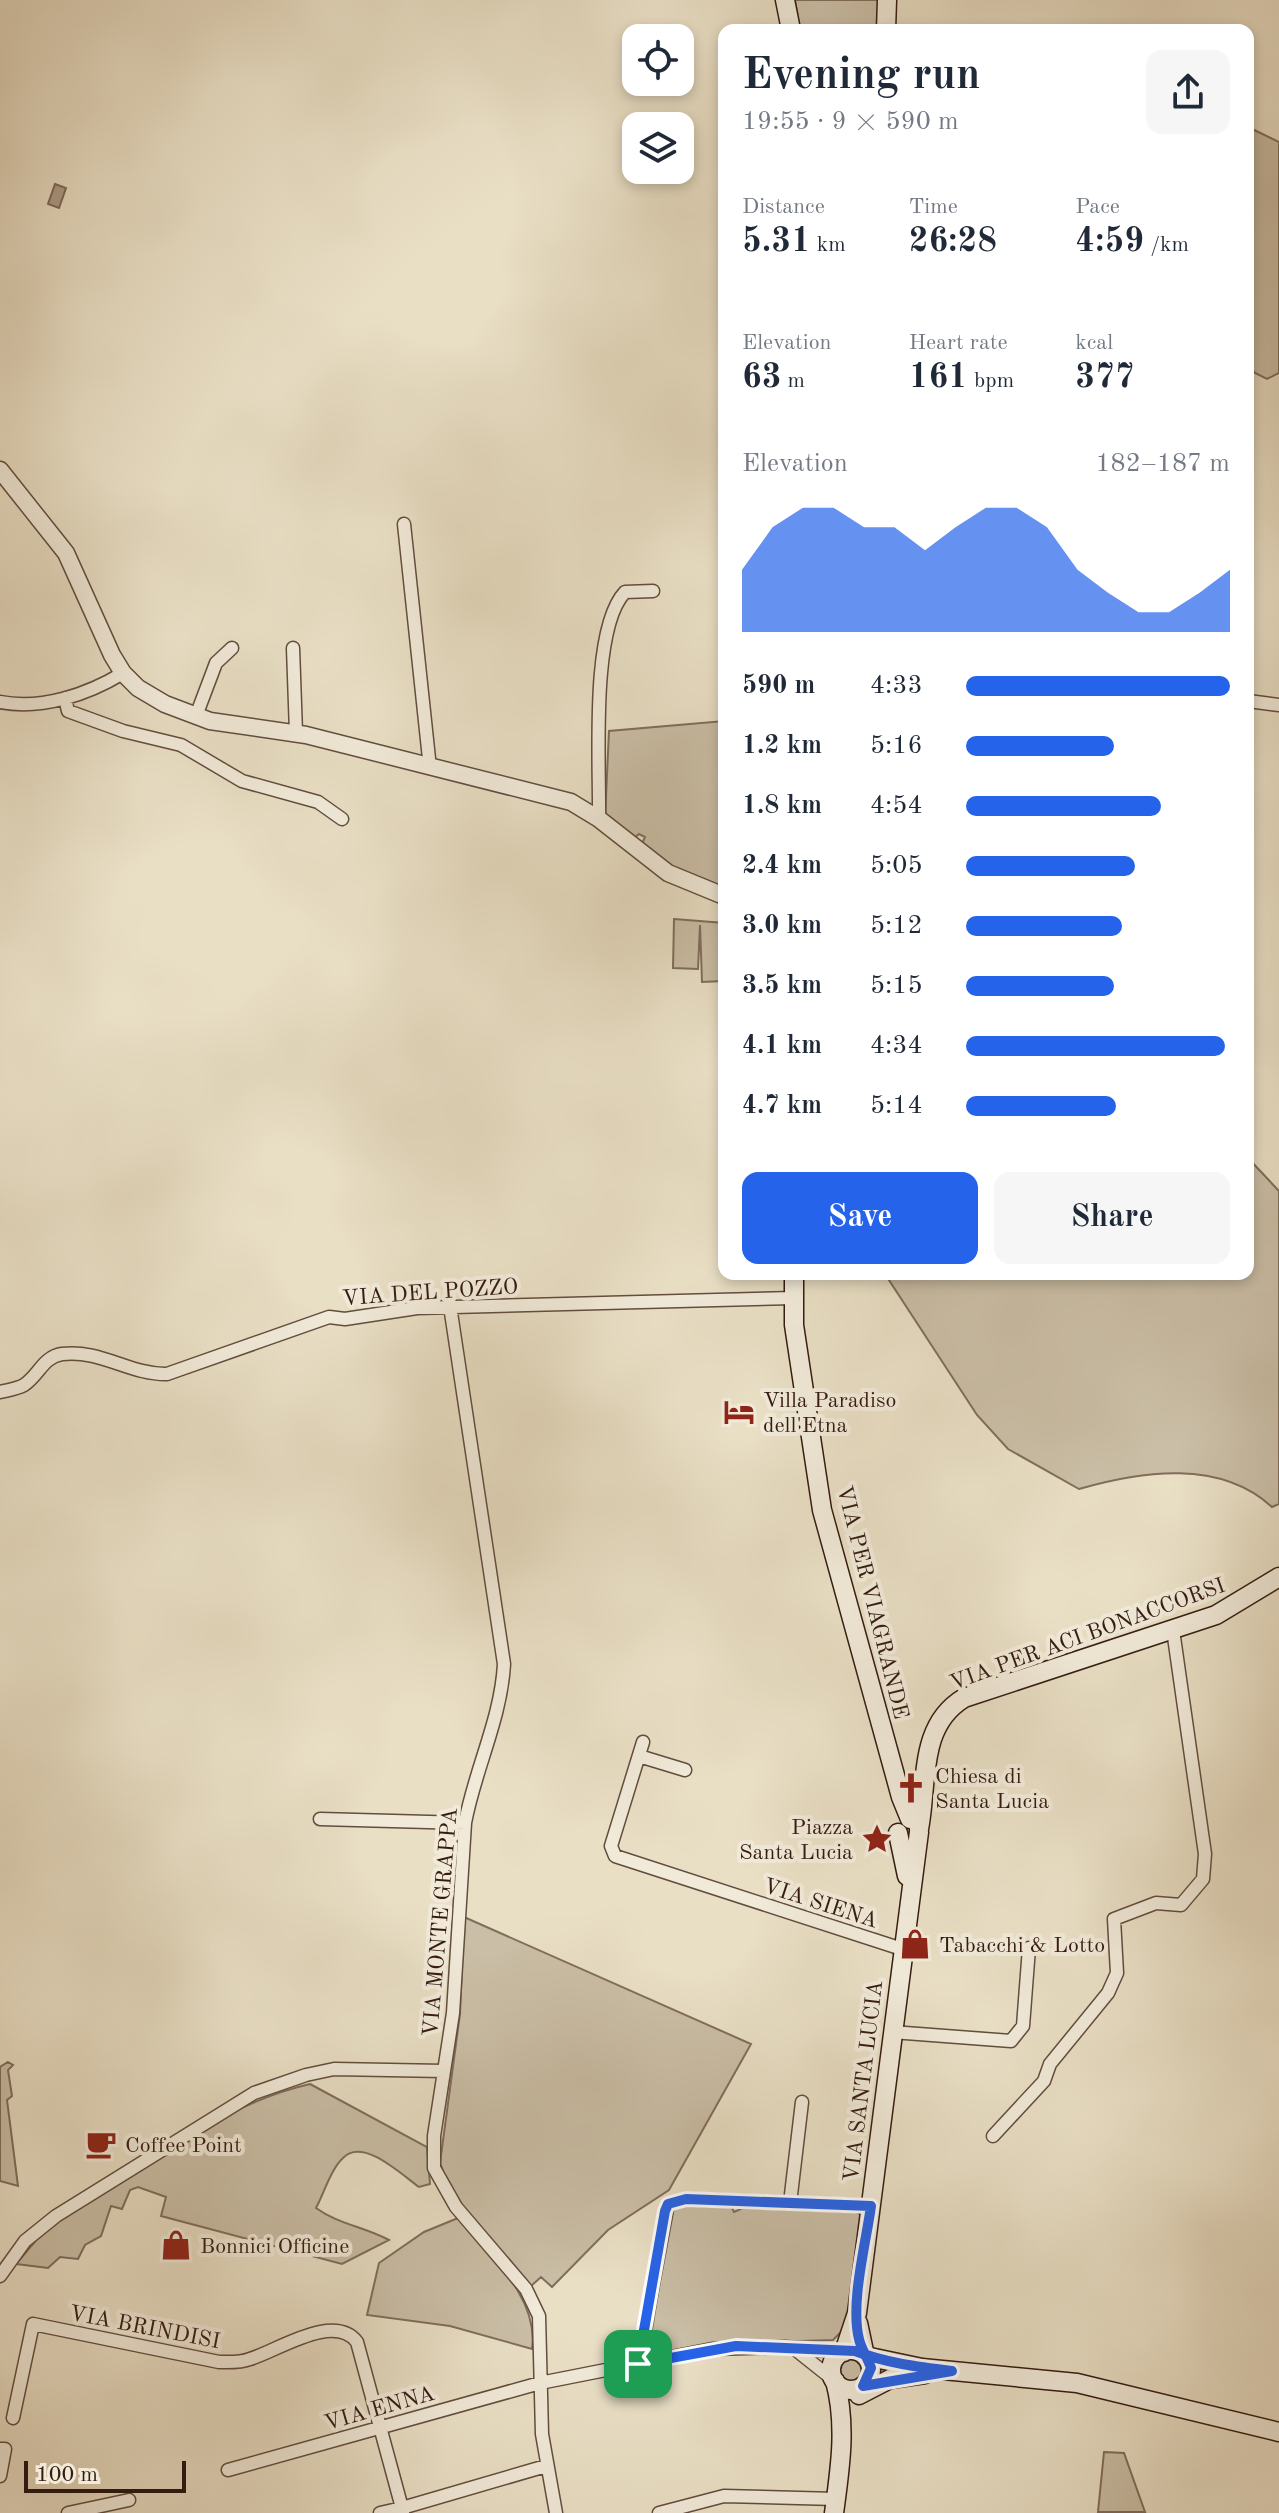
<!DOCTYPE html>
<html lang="en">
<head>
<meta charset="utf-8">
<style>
  :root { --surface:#fff; --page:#f6f6f7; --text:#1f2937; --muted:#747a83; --accent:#2563eb }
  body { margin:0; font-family:"Old Standard TT",serif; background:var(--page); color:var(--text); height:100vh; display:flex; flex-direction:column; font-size:30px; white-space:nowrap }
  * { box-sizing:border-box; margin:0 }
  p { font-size:26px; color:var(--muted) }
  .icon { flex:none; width:44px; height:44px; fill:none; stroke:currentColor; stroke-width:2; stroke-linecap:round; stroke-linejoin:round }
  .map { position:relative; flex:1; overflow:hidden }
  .details { position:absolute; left:718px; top:24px; width:536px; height:1256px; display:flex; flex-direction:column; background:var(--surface); border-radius:16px; box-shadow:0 4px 12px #0003 }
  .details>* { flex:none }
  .controls { position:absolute; left:622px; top:24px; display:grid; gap:16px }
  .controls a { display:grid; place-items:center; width:72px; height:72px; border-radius:16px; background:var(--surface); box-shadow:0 4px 12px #0003; font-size:40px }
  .scale { position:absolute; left:24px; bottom:20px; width:162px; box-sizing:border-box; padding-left:8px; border:4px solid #351c11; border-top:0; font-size:22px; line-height:28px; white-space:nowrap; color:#351c11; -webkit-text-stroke:6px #f1ead9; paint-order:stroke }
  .pin { position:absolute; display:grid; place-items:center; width:68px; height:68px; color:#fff; margin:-34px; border-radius:16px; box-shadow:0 4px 12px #0006 }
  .round { display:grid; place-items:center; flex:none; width:84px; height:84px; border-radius:16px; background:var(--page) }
  .summary { display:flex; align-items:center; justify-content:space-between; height:136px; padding:0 24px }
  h1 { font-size:44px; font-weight:700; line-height:60px }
  .metrics { display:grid; grid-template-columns:repeat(3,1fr); gap:12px; height:136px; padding:8px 24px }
  .metrics div { display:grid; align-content:center }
  .metrics b { font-size:34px; font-weight:700 }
  .metrics small { font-size:22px; font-weight:400 }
  .metrics p { font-size:22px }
  .chart { height:224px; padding:16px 24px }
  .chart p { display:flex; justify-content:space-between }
  .chart svg { width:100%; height:144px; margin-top:8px; fill:var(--accent); opacity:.7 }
  .primary-button { display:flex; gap:16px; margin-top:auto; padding:16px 24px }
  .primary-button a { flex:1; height:92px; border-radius:16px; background:var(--accent); color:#fff; font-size:32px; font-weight:700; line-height:92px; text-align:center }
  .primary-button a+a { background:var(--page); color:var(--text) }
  ul { padding:0 24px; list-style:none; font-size:26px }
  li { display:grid; grid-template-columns:128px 96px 1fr; align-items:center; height:60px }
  li i { height:20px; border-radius:10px; background:var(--accent) }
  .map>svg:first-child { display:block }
  .green { fill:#cabea6; stroke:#806d5c; stroke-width:2 }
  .water { fill:#ac9d88; stroke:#7c6958; stroke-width:2 }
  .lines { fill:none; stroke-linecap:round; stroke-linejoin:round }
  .minor-casing { stroke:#624d3e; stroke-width:15 }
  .tertiary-casing { stroke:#624d3e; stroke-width:19 }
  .secondary-casing { stroke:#351c11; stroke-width:21 }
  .minor { stroke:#f1ead9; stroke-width:12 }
  .tertiary { stroke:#f1ead9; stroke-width:16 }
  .secondary { stroke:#f1ead9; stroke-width:18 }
  .route-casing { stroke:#fff; stroke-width:16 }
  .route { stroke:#2563eb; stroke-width:10 }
  .labels { text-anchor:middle; stroke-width:8; stroke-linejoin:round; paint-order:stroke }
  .street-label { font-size:22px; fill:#351c11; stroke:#f1ead9 }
  .poi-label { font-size:22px; fill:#351c11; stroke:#f1ead9; text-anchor:start }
</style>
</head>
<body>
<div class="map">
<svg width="1279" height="2513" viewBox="0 0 1279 2513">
  <rect width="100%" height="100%" fill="#e9dfc5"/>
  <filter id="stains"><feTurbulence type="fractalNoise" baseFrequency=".0025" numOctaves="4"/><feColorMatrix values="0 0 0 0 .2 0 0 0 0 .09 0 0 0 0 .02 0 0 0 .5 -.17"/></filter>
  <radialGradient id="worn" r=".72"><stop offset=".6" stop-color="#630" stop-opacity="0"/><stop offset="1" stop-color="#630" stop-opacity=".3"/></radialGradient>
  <!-- green -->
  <path class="green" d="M795,0h83l-1,30h-77z
    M1248,127l31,15v231l-12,6 -12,-6 -7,-10z
    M724,721v171l-37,-14 -45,-34 3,-7 -6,-3 -5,4 -29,-20 4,-87z
    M674,919l50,4v58l-22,1 -2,-57 -2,44 -25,-1z
    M1248,1158l31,33v313l-7,3c-52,-48 -131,-36 -193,-18l-71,-40 -31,-34 -92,-141h363z
    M464,1917l287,127 -82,146 -61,40 -56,57 -11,-10 -10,9c-31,-37 -76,-77 -91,-123l20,-149z
    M8,2062l5,3 -5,5 4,26 -5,4 11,86 -18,-5v-114z
    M310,2084l117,63 3,37 -11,3c-17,-12 -56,-50 -76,-29 -12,11 -19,35 -27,50 22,16 49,19 73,32l-47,24 -181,-48 5,-19 -28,-10 -8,3 -8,19 -11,-3 -10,30 -16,9 -7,14 -18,-2 -12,11 -32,-4 27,-32 22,-16c77,-48 156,-112 245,-132z
    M681,2205l50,1 3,6 9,-4 111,3 7,4 -13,110 -15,15 -125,4 -60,11 23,-144z
    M458,2218c31,38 81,78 74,131l-82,-23 -83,-11 12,-52 45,-31z
    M836 2371a15 15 0 1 1 30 0a15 15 0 1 1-30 0Z
    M1104,2452l20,1 21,59h-47z"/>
  <!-- water -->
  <path class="water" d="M55,184l11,4 -7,20 -11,-4z"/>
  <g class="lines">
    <!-- minor casing -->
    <g class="minor-casing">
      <path id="minor" d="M404,524l26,244
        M293,648l3,85
        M65,698l3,13 55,20 58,14 61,36 76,21 24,17
        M1248,701l31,4
        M0,702c41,8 87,-7 123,-29
        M196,716l20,-53 16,-15
        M599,819c1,-54 -9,-190 26,-227l28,-1
        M450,1306l54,358c-3,55 -29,105 -39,159l-12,190 -19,123v32l22,39 70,82 13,27 3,118 14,79
        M0,1392c8,-2 17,-3 24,-7 15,-10 19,-28 38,-31 38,-5 69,21 105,20l162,-57 16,2 72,-11 376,-10
        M643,1742l-32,104 4,10 287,93
        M639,1756l46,14
        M320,1819l145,4
        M892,2032l119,9 12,-15 6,-78
        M993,2136l51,-55 6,-17 58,-71 9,-20 -3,-54 42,-16 25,2 22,-26 2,-25 -32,-224
        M790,2203l12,-101
        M0,2276l25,-35 31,-25 198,-123 52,-18 28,-6 110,2
        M796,2350l39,31
        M638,2364l30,-160 18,-5 185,7
        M13,2418l20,-94 186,38c10,0 21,1 31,-3 27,-8 84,-47 107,-17l45,166 144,-42
        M0,2449h5l-5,27
        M228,2470l312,-87 172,-34 73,-2 59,5
        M68,2513l61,-13
        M380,2513l22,-5 1,5
        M659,2513l65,-17 112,3"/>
    </g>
    <!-- tertiary casing -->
    <g class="tertiary-casing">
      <path id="tertiary" d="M0,470l66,83 46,102 11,18 15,15 27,16 45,17 96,14 265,67 28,17 69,54 56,23"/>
    </g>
    <!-- secondary casing -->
    <g class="secondary-casing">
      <path id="secondary" d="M785,0l6,30
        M886,30l1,-30
        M794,1274v51l28,185 79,287 9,22
        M919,1829c9,-47 -1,-103 45,-131l252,-83 63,-38
        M898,1833l9,43
        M858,2323l7,33 57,12 155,15 202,49
        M831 2370a20 20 0 1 1 40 0a20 20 0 1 1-40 0Z
        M844,2352l13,-39 62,-481
        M859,2395l31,-16 35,-5
        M834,2513c6,-44 13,-88 1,-132"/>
    </g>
    <!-- minor -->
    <use href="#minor" class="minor"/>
    <!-- tertiary -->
    <use href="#tertiary" class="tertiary"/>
    <!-- secondary -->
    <use href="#secondary" class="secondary"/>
  </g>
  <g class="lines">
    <!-- route casing -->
    <g class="route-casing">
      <path id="route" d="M638,2364l98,-18 119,5c31,12 63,16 97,20l-89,15 8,-18c-3,-10 -10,-19 -12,-29 -9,-36 7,-96 12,-133l-185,-7 -18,5 -3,7 -27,153"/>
    </g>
    <!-- route -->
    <use href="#route" class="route"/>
  </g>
  <!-- icons -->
  <defs>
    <g id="hotel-bare" transform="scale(2.4)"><path d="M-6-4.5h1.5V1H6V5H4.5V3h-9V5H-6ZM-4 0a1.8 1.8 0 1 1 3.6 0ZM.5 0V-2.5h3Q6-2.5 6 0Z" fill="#8f2418" stroke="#f1ead9" stroke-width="2.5" paint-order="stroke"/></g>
    <g id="church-bare" transform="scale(2.4)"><path d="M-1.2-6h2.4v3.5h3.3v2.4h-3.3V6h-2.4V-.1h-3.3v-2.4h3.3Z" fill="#8f2418" stroke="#f1ead9" stroke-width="2.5" paint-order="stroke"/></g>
    <g id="sight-bare" transform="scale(2.4)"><path d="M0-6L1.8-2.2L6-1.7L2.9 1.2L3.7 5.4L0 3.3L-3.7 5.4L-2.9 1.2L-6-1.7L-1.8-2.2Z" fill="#8f2418" stroke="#f1ead9" stroke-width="2.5" paint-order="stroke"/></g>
    <g id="shop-bare" transform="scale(2.4)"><path d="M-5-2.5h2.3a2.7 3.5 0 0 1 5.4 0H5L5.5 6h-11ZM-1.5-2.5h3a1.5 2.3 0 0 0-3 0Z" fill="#8f2418" stroke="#f1ead9" stroke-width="2.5" paint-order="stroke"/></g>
    <g id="cafe-bare" transform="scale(2.4)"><path d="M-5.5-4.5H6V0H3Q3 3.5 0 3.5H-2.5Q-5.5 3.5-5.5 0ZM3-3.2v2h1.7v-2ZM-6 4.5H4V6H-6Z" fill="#8f2418" stroke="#f1ead9" stroke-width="2.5" paint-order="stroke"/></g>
  </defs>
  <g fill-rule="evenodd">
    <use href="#hotel-bare" x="739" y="1412"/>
    <use href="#church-bare" x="911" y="1788"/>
    <use href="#sight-bare" x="877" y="1839"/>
    <use href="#shop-bare" x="915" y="1944"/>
    <use href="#cafe-bare" x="101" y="2144"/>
    <use href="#shop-bare" x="176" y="2245"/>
  </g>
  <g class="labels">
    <!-- street labels -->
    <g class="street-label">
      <text transform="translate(430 1291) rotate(-4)" y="8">VIA DEL POZZO</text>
      <text transform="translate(874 1602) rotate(76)" y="8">VIA PER VIAGRANDE</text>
      <text transform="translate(1087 1633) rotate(-20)" y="8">VIA PER ACI BONACCORSI</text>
      <text transform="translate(821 1902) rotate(18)" y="8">VIA SIENA</text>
      <text transform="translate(439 1922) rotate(-85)" y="8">VIA MONTE GRAPPA</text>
      <text transform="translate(862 2081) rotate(-83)" y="8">VIA SANTA LUCIA</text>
      <text transform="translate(145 2326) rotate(11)" y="8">VIA BRINDISI</text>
      <text transform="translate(379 2407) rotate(-16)" y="8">VIA ENNA</text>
    </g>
    <!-- poi labels -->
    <g class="poi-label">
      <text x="763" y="1407">Villa Paradiso<tspan x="763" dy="25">dell'Etna</tspan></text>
      <text x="935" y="1783">Chiesa di<tspan x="935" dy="25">Santa Lucia</tspan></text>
      <text x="853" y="1834" text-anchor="end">Piazza<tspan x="853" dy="25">Santa Lucia</tspan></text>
      <text x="939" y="1952">Tabacchi &amp; Lotto</text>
      <text x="125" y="2152">Coffee Point</text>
      <text x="200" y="2253">Bonnici Officine</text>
    </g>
  </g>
  <rect width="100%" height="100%" filter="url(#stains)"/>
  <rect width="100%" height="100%" fill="url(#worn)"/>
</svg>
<div class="controls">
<a><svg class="icon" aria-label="locate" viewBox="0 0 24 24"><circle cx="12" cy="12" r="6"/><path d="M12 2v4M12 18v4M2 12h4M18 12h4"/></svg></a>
<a><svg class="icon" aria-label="layers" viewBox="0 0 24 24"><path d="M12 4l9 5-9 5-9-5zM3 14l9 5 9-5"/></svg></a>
</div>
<div class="scale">100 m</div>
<div class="pin" style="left:638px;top:2364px;background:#1e9e55"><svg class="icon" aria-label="arrive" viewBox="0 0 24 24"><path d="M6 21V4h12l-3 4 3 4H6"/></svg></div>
<section class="details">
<div class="summary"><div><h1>Evening run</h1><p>19:55 · 9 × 590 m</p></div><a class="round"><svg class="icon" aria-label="share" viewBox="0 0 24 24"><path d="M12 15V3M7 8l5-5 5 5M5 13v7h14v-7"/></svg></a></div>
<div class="metrics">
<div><p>Distance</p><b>5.31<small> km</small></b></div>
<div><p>Time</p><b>26:28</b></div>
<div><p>Pace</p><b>4:59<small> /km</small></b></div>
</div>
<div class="metrics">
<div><p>Elevation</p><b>63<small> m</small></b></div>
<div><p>Heart rate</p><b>161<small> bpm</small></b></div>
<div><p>kcal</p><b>377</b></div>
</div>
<div class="chart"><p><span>Elevation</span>182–187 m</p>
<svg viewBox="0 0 160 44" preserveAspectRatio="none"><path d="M0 44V25L10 12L20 6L30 6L40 12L50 12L60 19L70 12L80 6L90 6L100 12L110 25L120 32L130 38L140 38L150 32L160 25V44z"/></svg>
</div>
<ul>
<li><b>590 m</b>4:33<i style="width:100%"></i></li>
<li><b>1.2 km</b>5:16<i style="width:56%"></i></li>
<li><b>1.8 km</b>4:54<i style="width:74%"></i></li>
<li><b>2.4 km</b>5:05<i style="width:64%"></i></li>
<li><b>3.0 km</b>5:12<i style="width:59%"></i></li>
<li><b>3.5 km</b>5:15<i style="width:56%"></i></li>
<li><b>4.1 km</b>4:34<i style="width:98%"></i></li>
<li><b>4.7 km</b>5:14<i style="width:57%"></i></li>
</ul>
<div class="primary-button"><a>Save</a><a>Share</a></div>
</section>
</div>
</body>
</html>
